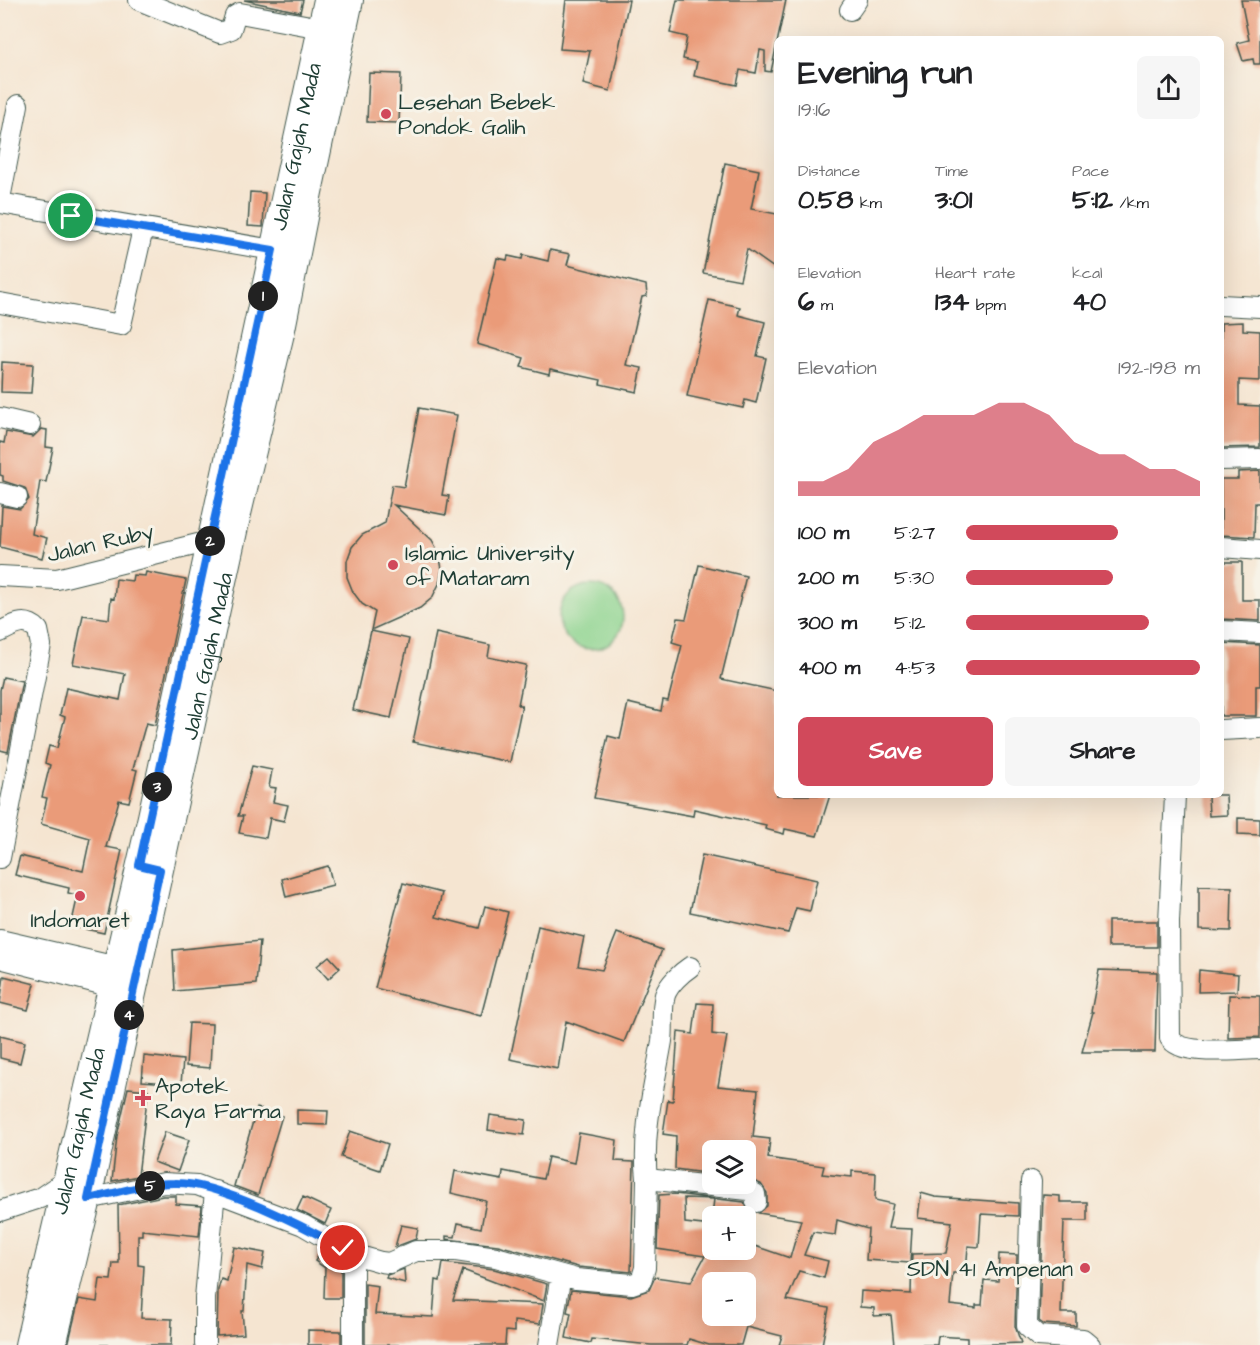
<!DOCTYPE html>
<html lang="en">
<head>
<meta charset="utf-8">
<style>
  :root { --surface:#fff; --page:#f6f6f6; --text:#202124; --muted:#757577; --accent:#d1495b }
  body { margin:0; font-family:"Architects Daughter",sans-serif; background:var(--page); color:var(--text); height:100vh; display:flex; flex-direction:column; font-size:22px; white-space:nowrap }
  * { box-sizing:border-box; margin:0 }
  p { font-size:20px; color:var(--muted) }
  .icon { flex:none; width:33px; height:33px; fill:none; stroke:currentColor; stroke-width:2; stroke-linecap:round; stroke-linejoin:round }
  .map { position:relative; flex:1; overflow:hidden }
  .sheet { position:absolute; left:774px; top:36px; width:450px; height:762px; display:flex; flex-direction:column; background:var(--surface); border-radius:9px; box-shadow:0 6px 24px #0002 }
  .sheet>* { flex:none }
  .tools { position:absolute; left:702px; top:1140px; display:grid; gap:12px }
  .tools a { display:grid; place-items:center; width:54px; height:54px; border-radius:9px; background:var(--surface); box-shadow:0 6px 24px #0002; font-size:30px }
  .pin { position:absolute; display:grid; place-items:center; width:51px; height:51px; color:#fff; margin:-26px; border:3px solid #fff; border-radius:50%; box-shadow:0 2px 6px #0007 }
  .km { position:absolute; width:30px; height:30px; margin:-15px; border-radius:50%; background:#222; color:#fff; font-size:16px; line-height:30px; text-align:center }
  .round { display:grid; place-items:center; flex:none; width:63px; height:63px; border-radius:9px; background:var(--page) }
  .overview { display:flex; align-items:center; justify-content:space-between; height:102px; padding:0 24px }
  h1 { font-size:33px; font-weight:800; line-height:45px }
  .metrics { display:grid; grid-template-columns:repeat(3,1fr); gap:9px; height:102px; padding:6px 24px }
  .metrics div { display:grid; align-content:center }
  .metrics b { font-size:26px; font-weight:800 }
  .metrics small { font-size:16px; font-weight:400 }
  .metrics p { font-size:16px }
  .chart { height:168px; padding:12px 24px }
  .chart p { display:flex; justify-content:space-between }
  .chart svg { width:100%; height:108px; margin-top:6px; fill:var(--accent); opacity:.7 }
  .primary-button { display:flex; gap:12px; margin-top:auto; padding:12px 24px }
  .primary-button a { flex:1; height:69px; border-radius:9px; background:var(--accent); color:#fff; font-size:24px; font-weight:800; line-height:69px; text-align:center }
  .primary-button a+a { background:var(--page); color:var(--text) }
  ul { padding:0 24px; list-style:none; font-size:20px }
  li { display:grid; grid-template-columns:96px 72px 1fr; align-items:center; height:45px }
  li i { height:15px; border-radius:8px; background:var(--accent) }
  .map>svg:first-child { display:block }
  .green { fill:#8cd38e; stroke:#568861; stroke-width:1.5 }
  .building { fill:#ea9b79; fill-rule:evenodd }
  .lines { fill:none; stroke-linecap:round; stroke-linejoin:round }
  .minor-casing { stroke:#3f564c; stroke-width:22 }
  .major-casing { stroke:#3f564c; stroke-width:28 }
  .minor { stroke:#fff; stroke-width:20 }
  .major { stroke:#fff; stroke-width:26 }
  .route-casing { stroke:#fff; stroke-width:12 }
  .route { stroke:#1a73e8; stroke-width:8 }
  .poi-dot { fill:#d1495b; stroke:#f7f3e8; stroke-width:2 }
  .labels { text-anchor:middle; stroke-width:6; stroke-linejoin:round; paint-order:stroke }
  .poi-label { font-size:22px; fill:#1f3d34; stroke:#f7f3e8; text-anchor:start }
  .street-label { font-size:22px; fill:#1f3d34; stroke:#f7f3e8 }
</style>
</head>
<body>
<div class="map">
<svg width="1260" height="1345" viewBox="0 0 1260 1345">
  <rect width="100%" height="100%" fill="#f7f3e8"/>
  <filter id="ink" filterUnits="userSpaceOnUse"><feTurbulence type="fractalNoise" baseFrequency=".0167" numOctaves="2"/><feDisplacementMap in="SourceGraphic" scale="12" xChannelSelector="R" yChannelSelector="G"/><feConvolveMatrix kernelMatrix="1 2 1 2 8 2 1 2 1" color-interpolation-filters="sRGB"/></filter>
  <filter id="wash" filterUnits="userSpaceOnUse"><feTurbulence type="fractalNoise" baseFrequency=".008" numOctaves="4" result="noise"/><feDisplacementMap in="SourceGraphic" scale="24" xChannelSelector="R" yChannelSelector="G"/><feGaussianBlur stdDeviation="1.35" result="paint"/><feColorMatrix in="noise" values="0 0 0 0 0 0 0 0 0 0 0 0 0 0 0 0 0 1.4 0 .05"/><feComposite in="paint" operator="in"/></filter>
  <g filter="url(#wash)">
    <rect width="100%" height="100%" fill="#f5e5d1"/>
    <!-- green -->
    <path class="green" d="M559 617a32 32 0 1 1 64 0a32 32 0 1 1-64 0Z"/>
    <g id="blocks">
      <!-- building -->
      <path class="building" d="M244,0h59l-3,12z
        M566,0h63l-19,91 -27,-7 7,-33 -30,-2z
        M677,0h109l-15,72 -6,-1v-20l-5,-1 -4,23 -16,-3 -3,15 -43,-9 3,-14 -14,-3 4,-22 -17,-4z
        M1241,0h19v64h-6l-1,-5 -10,2 -6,-18 12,-3z
        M369,73l32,1 -2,49 -32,-1z
        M725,163l34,7 -8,39 26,5v56l-30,-21 -7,31 -37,-7z
        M250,192l15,1 -2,34 -15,-1z
        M550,250l20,4 -3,11 79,20 1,11 -5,1 -16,68 16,3 -5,24 -37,-8 1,-4 -51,-11 -1,5 -28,-7 3,-9 -47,-14 20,-86 10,2 1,-4 14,3 1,-4 25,6z
        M709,300l31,7 -2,8 27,7 -8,34 9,2 -10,45 -11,-3 -2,8 -56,-12z
        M1243,322v8l17,1v50l-21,-1v25l21,1v41l-39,1v-125z
        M2,362l31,2 -2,29 -30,-1z
        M419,408l38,7 -15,80 7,1 -3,19 -52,-10 38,35 7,13 3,16 -3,15 -7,14 -12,10 -49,22 4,-18 -13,-8 -9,-12 -6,-15v-16l5,-14 10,-12 23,-12 7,-38 12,2z
        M41,429l6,1 -1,17 7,1 -7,34 -6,-1 -8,53 15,4 -5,20 -42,-11 2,-41 18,3 9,-10 -4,-11 -22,-7v-5l-3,-1v-33l4,1 2,-11 27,5z
        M1260,471v32h-5l-1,34 -33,-2v-56h17v-7z
        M1221,562h21v38h18v21l-39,-2z
        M699,565l47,11 -25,103 56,12v104h53l-13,41 -32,-7 -1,5 -19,-5 1,-4 -72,-16 -1,7 -99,-18 14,-62 12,3 8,-36 33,8 2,-11 5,1 14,-56 -10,-3 6,-24 8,1z
        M146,572l40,8 -31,145 -9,-2 -13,46 4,1 -8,32 -10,-2 -13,47 16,3 -18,83 -33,-7 7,-31 -10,-2 1,-5 -54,-13 5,-19 63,15 7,-33 -49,-14 6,-26 -5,-1 8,-32 -5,-2 4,-17 8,2 8,-31 -5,-2 6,-27 54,12 5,-26 -52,-10 10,-49 26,4 2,-21 3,1 2,-20 16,2 1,-6 12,1z
        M371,631l38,8 -18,79 -38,-8z
        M436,633l54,12 -2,12 38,8 -8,40h4l-12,57 -97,-20z
        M1221,643l39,2v41h-4v30h-35z
        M3,677l19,4 -14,71 -8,-2v-60z
        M252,766l20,4 -3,17 7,1 -3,14 15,3 -4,16 -14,-3 -4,20 -27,-5 4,-17h-5z
        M1208,795h18l1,20 -18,1z
        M1238,818l22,1v16l-22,-1z
        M702,855l115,25 -7,31 -14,-3 -8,25 -98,-21z
        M328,866l5,19 -47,12 -4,-18z
        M403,883l39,10 -6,24 43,11 6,-22 23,6 -27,104 -106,-28z
        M1199,886l33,1 -1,44 -32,-1z
        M1108,921h49v26h-49z
        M538,926l46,11 -6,29 24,4 15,-37 45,17 -38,92 -58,-21 -8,48 -48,-10z
        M260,941l-4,43 -81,7 -2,-41z
        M329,956l11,12 -12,11 -11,-13z
        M1099,970l58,2 -2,80h-73l11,-40h-2z
        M1199,970l39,4 -1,17 -39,1z
        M4,976l31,8 -7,26 -28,-7z
        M1229,995l31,1v41l-32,1z
        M697,1003l16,1 -1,30 15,2 -9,50 40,4 -5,47 17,2 -2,19 56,8 -2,8 30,3v-6l24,2 -1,27 18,4 -5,24 24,1 -2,34 -44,-3 2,-31 -31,-9 -2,15 -22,-3 -9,23 24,6 -4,17 -25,-7 -12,29 42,8 -7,37h-43l3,-9 -36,-9 -5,18h-32l-20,-6 -2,6h-36l-59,-6 -1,4 -25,-5 5,-25 -4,-1 4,-22 60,6 18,-6 6,-13 36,5 14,-26 -48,-7 2,-54 16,-1 69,8 5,9 -1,5h-36l2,-17 -30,-1 1,25 27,3v24h34v-7l44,15 11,-38 -42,-7 8,-7v-13l-6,-9 -15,-6v-28h-34v24l-37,-5 1,-33 -13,-2 5,-34 5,1 5,-69 15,2zM712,1282h34v34h-39l5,-19z
        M189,1023l23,1 -2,44 -24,-2z
        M0,1036l25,6 -5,21 -20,-5z
        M144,1056l39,4 -2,24 -39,-3z
        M128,1088l20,2 -10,86 -26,5 5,-45z
        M257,1108l25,8 -24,79 -24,-9z
        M297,1110l31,1 -1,14 -30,-1z
        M490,1115l36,5 -2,15 -36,-5z
        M350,1131l38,13 -8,26 -39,-13z
        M165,1132l24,8 -11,31 -24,-9z
        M579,1133l38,7 -2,21 19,1 -3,110 -53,-5 -80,-22 -52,-6v-3l9,1 3,-14 23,5 5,-27 -35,-8 4,-22 47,9 1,-9 40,8 5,-22 26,6z
        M921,1193l14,4 83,6v13l-37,-2 -2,33 -11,-1 -2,27h-13l-3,32 26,3v-3h6l2,-25 14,1 1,-27 18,1 -2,71 6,17 -54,2v-7l-29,-2 -1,9h-43l-3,-30 -17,1v-8l-14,-1 1,-16 50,3 1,-40 34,-1 6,-31 -34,-4z
        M1043,1195l17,1v6h27v19h-23l-3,92h15v13l-33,-2 -4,-3z
        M163,1196h13v8l26,2 -3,30 -57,-6v5h-4v30l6,1 -3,52 31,1 -1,26h-103l11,-46 18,3 3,-23 11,1 2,-17h6l-1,-58z
        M303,1197l28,13 -6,14 -28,-14z
        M401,1225l17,3 -2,11 -21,8z
        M234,1247l31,6 -3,16 -15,-4 -3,46h-2l2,23 -27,2 1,-46 3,-11 6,2z
        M322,1250l19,11v37h-17l1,-30 -10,-7z
        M443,1263l51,6 53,15 -3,17 -81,-31 -10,30 90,4 -3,20 -26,-3v11l-8,-1 -1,14h-140v-61l13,2 -3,28 58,3 3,-37 4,1z
        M404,1269l1,14 -19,-5 1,-3z
        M308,1330l33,1v14h-33z"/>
    </g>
  </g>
  <g filter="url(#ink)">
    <use href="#blocks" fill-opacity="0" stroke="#3f564c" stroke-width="1.5"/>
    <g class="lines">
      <!-- minor casing -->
      <g class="minor-casing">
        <path id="minor" d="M139,0l81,33 11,-4 4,-13 5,-3 81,15
          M850,10l7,-10
          M0,199l18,-94
          M0,203l273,47
          M0,303l121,22 22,-96
          M1221,305l39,2
          M0,418l30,7
          M1221,460l39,-1
          M0,493l17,4
          M1221,547l39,3
          M0,576l57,3 153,-38
          M1221,631l39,2
          M0,632c14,-7 25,-15 38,-2l3,15 -41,213
          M1221,730l39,-2
          M1175,795l-6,127 1,116c11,19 69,11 90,11
          M0,940l117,27
          M0,958l113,29
          M647,1179c-5,-48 7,-91 15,-138 2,-15 -1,-32 3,-46 4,-11 16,-22 25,-28
          M1031,1181l-4,145 11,10 45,3 7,6
          M88,1199l76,-16 33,2 106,40 50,29 28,8 8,1 27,-12h40l40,6 80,22 56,5 9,-3 4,-13 2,-89 101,11 7,4 1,8
          M0,1211l40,-13 25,-17
          M353,1254v91
          M205,1345v-47l10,-107
          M549,1345l12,-70"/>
      </g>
      <!-- major casing -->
      <g class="major-casing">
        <g id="major">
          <path id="s1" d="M28,1345l123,-528 176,-817"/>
          <path id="s2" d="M53,1345l35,-146 148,-677 46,-193 27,-137 41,-192"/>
        </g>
      </g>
      <!-- minor -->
      <use href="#minor" class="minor"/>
      <!-- major -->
      <use href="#major" class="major"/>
    </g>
  </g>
  <g class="lines" filter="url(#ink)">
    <!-- route casing -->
    <g class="route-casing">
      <path id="route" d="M71,216l202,34 -134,615 21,5 -72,329c28,-6 58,-16 86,-16 42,-2 131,44 169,65"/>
    </g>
    <!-- route -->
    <use href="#route" class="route"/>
  </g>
  <!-- markers -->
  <g class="poi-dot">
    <circle cx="386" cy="114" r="6"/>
    <circle cx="393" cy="565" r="6"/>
    <circle cx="80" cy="896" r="6"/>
    <path d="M140 1089h6v6h6v6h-6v6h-6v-6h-6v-6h6z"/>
    <circle cx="1085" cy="1268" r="6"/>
  </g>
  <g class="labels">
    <!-- poi labels -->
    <g class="poi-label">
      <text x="398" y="109">Lesehan Bebek<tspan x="398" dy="25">Pondok Galih</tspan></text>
      <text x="405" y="560">Islamic University<tspan x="405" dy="25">of Mataram</tspan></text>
      <text x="80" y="927" text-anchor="middle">Indomaret</text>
      <text x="155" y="1093">Apotek<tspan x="155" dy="25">Raya Farma</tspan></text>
      <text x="1073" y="1276" text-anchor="end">SDN 41 Ampenan</text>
    </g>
    <!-- street labels -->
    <g class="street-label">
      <text dy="8" stroke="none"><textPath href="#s1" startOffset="1228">Jalan Gajah Mada</textPath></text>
      <text transform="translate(100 542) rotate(-13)" y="8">Jalan Ruby</text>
      <text dy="8" stroke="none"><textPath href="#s2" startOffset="706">Jalan Gajah Mada</textPath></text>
      <text dy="8" stroke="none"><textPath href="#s1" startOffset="220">Jalan Gajah Mada</textPath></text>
    </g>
  </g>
</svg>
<div class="tools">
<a><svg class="icon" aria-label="layers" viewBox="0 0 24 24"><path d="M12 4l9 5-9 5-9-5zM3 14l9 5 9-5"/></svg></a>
<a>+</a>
<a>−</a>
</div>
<div class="pin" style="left:71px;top:216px;background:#1e9e55"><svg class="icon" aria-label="arrive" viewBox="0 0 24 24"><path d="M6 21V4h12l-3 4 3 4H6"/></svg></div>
<div class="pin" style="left:343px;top:1248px;background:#d93025"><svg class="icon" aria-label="check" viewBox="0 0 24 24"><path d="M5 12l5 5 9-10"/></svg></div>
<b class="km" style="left:263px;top:296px">1</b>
<b class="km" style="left:210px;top:541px">2</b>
<b class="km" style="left:157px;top:787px">3</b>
<b class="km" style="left:129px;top:1015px">4</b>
<b class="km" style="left:150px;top:1186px">5</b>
<section class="sheet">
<div class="overview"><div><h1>Evening run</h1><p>19:16</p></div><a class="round"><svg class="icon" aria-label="share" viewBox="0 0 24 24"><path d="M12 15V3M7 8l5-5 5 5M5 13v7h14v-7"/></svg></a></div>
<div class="metrics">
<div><p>Distance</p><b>0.58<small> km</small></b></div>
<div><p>Time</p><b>3:01</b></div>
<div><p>Pace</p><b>5:12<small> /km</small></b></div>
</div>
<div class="metrics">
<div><p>Elevation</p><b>6<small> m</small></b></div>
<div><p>Heart rate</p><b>134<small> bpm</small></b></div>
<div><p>kcal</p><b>40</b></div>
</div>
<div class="chart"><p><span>Elevation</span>192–198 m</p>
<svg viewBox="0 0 160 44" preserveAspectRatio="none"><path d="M0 44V38L10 38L20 33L30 22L40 17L50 11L60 11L70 11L80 6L90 6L100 11L110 22L120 27L130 27L140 33L150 33L160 38V44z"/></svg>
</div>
<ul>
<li><b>100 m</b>5:27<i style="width:65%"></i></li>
<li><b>200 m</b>5:30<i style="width:63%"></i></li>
<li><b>300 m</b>5:12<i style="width:78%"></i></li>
<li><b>400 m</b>4:53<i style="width:100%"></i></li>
</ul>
<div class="primary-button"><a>Save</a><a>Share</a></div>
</section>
</div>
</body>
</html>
